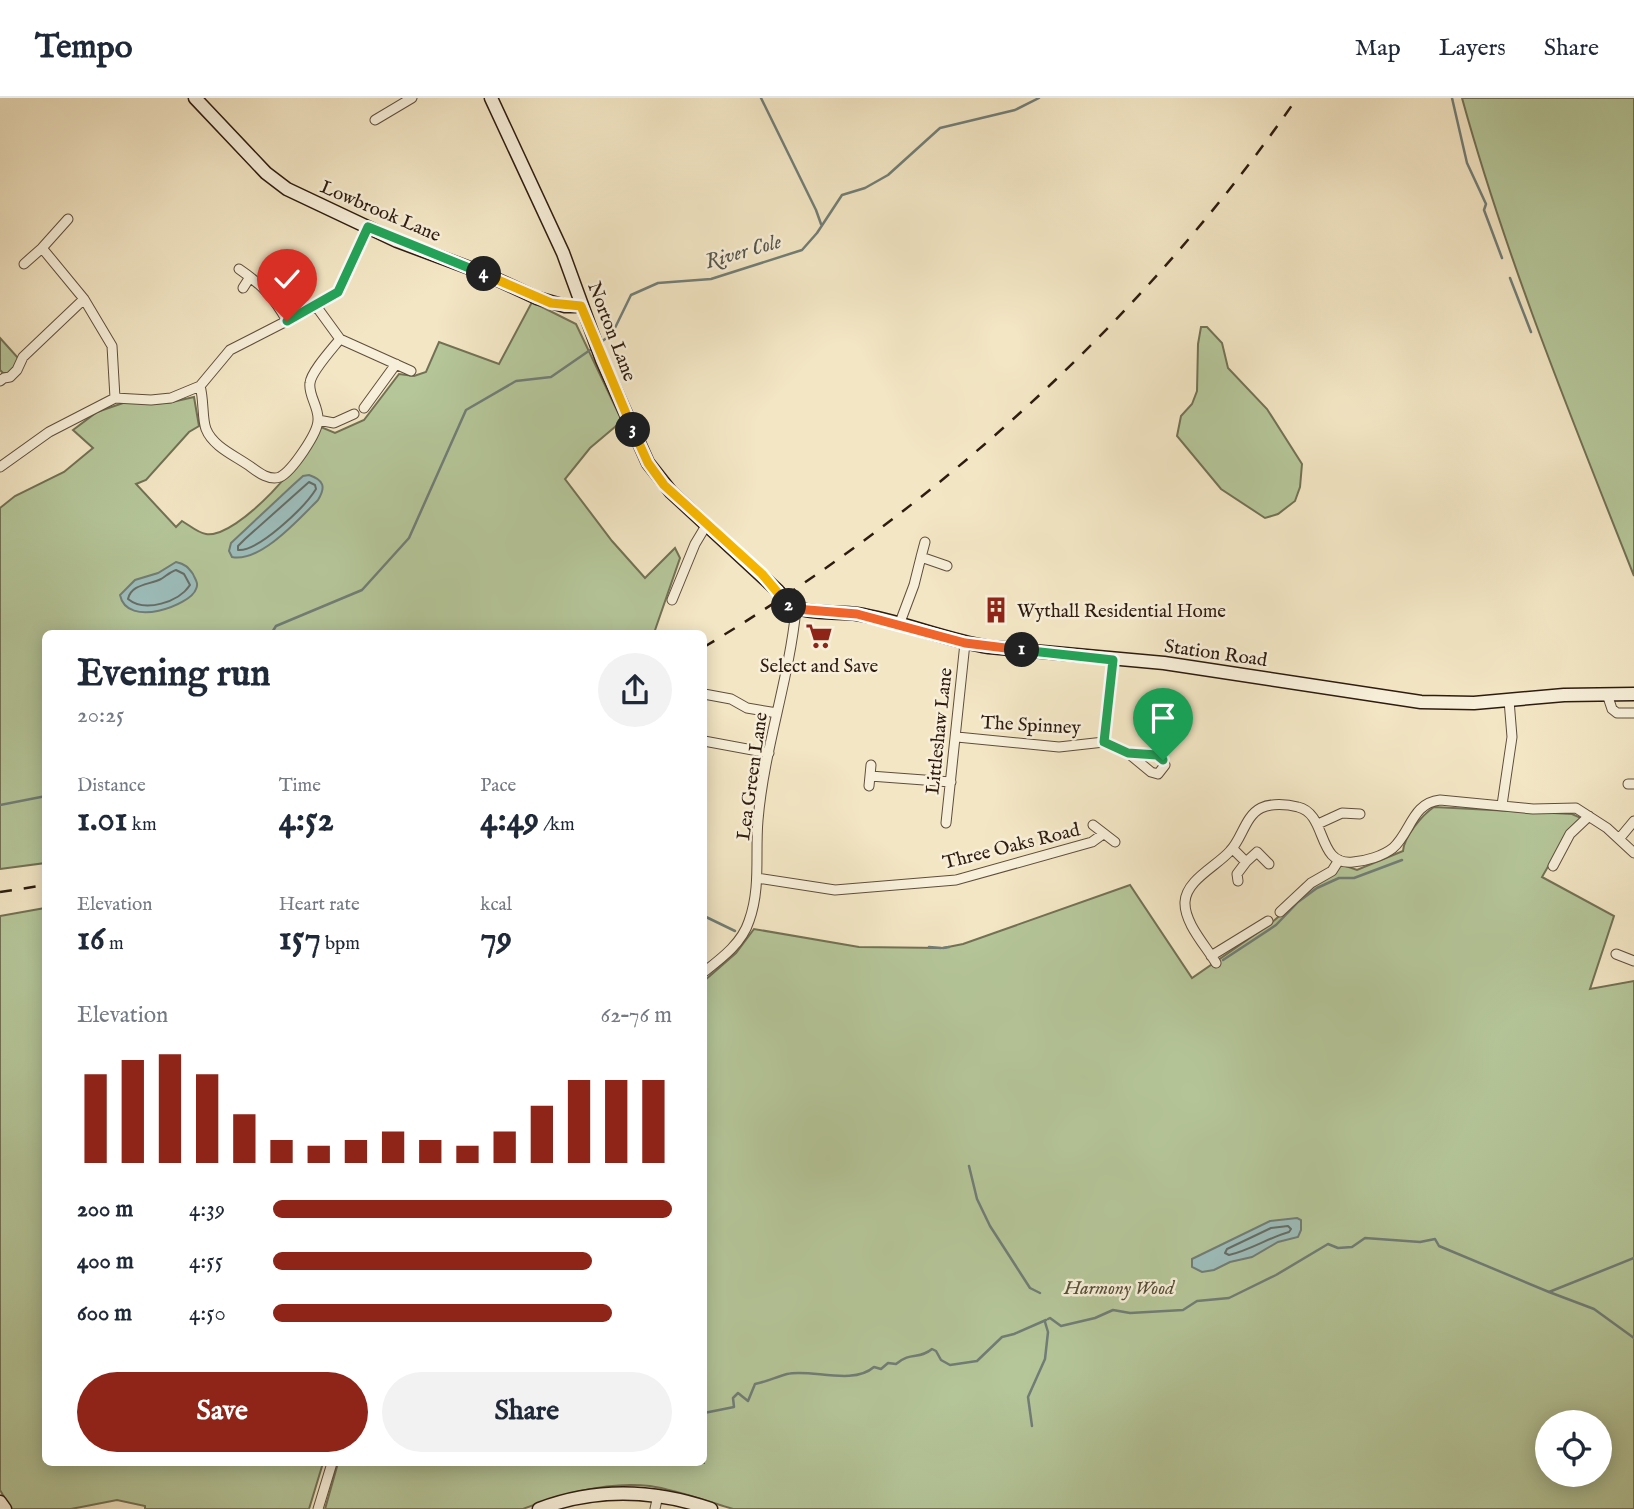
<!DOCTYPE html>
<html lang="en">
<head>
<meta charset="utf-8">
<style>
  :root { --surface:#fff; --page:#f2f2f3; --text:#1f2937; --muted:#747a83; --line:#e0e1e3; --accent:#8f2418 }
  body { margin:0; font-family:"IM FELL English",serif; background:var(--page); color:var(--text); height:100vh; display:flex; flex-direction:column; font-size:26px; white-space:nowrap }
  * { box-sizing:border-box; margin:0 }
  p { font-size:23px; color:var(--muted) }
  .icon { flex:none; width:38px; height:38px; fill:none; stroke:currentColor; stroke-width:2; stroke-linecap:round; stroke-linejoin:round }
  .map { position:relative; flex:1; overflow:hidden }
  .details { position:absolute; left:42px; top:532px; width:665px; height:836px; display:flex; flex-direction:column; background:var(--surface); border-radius:10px; box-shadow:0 4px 18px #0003 }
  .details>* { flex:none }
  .tools { position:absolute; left:1535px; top:1312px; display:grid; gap:14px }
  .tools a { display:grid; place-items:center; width:77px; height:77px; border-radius:50%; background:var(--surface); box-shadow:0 4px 18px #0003; font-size:35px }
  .pin { position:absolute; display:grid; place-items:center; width:60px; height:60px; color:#fff; margin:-72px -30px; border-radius:50% 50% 50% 0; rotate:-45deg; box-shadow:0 0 7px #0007 }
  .pin .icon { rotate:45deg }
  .km { position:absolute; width:35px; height:35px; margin:-18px; border-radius:50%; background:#222; color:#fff; font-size:19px; line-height:35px; text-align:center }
  .round { display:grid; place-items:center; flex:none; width:74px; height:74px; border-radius:37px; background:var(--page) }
  .head { display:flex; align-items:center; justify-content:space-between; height:119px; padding:0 35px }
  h1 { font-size:38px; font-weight:800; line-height:52px }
  .stats { display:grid; grid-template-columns:repeat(3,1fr); gap:10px; height:119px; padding:7px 35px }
  .stats div { display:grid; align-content:center }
  .stats b { font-size:35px; font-weight:800 }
  .stats small { font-size:19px; font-weight:400 }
  .stats p { font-size:19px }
  .chart { height:196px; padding:14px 35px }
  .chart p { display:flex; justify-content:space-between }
  .chart svg { width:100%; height:126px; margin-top:7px; stroke:var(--accent); stroke-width:6 }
  .cta { display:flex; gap:14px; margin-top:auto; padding:14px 35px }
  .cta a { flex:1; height:80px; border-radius:42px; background:var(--accent); color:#fff; font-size:28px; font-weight:800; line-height:80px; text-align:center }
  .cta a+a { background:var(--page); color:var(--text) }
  ul { padding:0 35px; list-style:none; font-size:23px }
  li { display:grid; grid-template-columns:112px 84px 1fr; align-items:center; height:52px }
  li i { height:18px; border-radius:9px; background:var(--accent) }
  header { display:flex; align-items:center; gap:42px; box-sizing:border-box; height:98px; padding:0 35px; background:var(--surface); border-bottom:2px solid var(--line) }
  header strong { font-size:33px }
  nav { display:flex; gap:38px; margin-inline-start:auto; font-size:24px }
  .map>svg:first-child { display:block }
  .green { fill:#b5c699; stroke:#727154; stroke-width:2; fill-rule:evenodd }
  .water { fill:#9dbebc; stroke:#717d77; stroke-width:2 }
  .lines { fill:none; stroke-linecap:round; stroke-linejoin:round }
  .shore { stroke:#666d66; stroke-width:2 }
  .stream { stroke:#717d77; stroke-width:2.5 }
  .street-casing { stroke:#5f4e3d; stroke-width:11 }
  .secondary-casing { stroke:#2e1c10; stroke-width:15 }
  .street { stroke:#f7efd9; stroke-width:9 }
  .secondary { stroke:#f7efd9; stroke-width:12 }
  .rail { stroke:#2e1c10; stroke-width:2.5; stroke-dasharray:12 12; stroke-linecap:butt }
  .secondary-bridge-casing { stroke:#2e1c10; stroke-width:15; stroke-linecap:butt }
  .secondary-bridge { stroke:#f7efd9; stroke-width:12 }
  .split-1-casing { stroke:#fff; stroke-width:14 }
  .split-2-casing { stroke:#fff; stroke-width:14 }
  .split-3-casing { stroke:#fff; stroke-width:14 }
  .split-4-casing { stroke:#fff; stroke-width:14 }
  .split-5-casing { stroke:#fff; stroke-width:14 }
  .split-1 { stroke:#22a559; stroke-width:9 }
  .split-2 { stroke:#f0652b; stroke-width:9 }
  .split-3 { stroke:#f5b400; stroke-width:9 }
  .split-4 { stroke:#f5b400; stroke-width:9 }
  .split-5 { stroke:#22a559; stroke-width:9 }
  .labels { text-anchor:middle; stroke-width:5; stroke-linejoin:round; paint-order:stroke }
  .street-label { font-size:19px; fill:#2e1c10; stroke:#f7efd9 }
  .poi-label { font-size:19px; fill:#2e1c10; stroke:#f7efd9; text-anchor:start }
  .park-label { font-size:19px; font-style:italic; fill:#564f39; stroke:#f7efd9 }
  .water-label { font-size:21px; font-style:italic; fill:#55554c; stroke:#f7efd9 }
</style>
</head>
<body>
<header>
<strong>Tempo</strong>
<nav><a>Map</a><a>Layers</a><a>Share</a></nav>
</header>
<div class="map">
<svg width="1634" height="1411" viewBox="0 0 1634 1411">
  <rect width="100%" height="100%" fill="#f3e6c4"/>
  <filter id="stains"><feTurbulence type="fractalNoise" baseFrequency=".00286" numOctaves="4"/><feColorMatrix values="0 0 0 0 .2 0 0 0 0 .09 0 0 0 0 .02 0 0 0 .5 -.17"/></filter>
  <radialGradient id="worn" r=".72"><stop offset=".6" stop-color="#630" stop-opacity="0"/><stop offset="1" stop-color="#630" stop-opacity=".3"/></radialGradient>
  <!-- green -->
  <path class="green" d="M1462,0h172v478c-62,-157 -127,-315 -172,-478z
    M532,204l44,22 46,97 -32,27 -25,31 47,62 33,37 30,-30 5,10 -26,75 -608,1 -1,229 -45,6v-361l15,-12 49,-24 29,-24 -20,-18 24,-18 29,-10 26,2 20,-2 22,-5 5,29 -10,6 -43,48 -10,4 40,43 6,-6c7,4 16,12 24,13 32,5 104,-79 115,-107l14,6 29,-13 35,-46 15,2 12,-4 13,-30 60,22z
    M1201,229h6l15,16 6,25 39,41 35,55 -2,23 -5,14 -17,13 -13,4 -44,-29 -44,-53 4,-20 11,-12 5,-13 1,-47z
    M0,240l19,21 -9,14h-7l-3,-3z
    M1434,709l138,7 9,4 -12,12 -27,47 72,39 -24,73 44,-8v528h-901c-27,-8 -56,-19 -83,-23 -42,-5 -89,8 -127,23h-198l13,-46h366v-482l32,-28 18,-24 105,18 84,1 20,-4 167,-59 62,93 78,-54 70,-60 17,6 46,-19c1,-14 19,-36 31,-44zM1547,1325h53v52h-53z
    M45,810l1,555h277l-14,46h-164v-3l-28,-6 -46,9h-60l-11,-19v-574z"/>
  <!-- water -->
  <path class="water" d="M309,377c15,5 17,12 9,25 -19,19 -58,63 -86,57l-3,-6 2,-8 62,-58 10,-9z
    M176,464c9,2 12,5 17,12 2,5 6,9 3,15 -5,16 -69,40 -76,6l15,-15 23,-7z
    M1297,1120l4,2v10l-3,7 -20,5 -26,15 -22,5 -16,8 -12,2 -10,-5v-8l78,-38z"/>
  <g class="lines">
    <!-- shore -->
    <path class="shore" d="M309,384l6,3 1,4c-11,18 -58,63 -78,61v-4l7,-7z
      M176,472l8,4 6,11c-11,17 -45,28 -62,14 3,-15 21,-14 33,-20 5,-3 9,-7 15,-9z
      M1288,1128l3,3 -2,3c-21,6 -39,18 -60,23l-4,-2 2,-4 44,-21z"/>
    <!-- stream -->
    <path class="stream" d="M761,0l55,112 5,14
      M1452,0l15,65 19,41 -2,6 18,48
      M1510,180l21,54
      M601,244l11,-8 19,-39 27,-12 53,-4 91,-29 15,-17 25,-38 23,-7 23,-13 52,-47 75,-18 24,-12
      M271,536l5,-8 86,-36 47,-52 57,-128 50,-29 35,-4 42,-29
      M0,707l46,-9
      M704,818l31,15
      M929,849l12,1
      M943,850l6,-1
      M1223,862l53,-35 22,-23 19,-14 22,-10h15l48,-18
      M969,1068l8,33 13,27 40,62 10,5
      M1549,1194l45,17 40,29
      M1048,1221l2,-1 11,8 34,-8 18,-8 17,3 53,-3 14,-9 32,-3 47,-23 52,-31 10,4 14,-1 13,-9 55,4 15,-3 4,7 110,46 85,-34
      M704,1315l30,-6 -1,-9 5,-5 10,8 7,-17c11,-2 21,-7 32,-10 23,-6 65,12 87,-7l7,2 7,-6 8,1c15,-13 23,-4 36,-15l4,2 5,9 9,5 27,-4 25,-24 12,-3 32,-14
      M1032,1328l-4,-29 17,-38 3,-27 -3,-10"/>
    <!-- street casing -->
    <g class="street-casing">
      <path id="street" d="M375,22l37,-22
        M42,150l26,-29
        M24,166l18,-16 42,51 28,47 3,52
        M239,171c22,15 35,28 48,52
        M243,190l7,-11
        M316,208l24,33 71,32
        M0,283l4,-3 6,-1 7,-7 6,-13 61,-58
        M200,288c4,13 2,33 6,43 7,18 30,27 45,38 8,6 19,14 29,10 12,-6 38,-44 38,-57 1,-13 -10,-25 -8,-37 1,-11 22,-34 30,-44
        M364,310l32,-44
        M318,322l16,3 20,-9
        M0,369l49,-35 66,-34 36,2 20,-2 29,-12 30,-36 86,-44 22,-14 30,-65
        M921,459l4,-15
        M672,502l23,-56 12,-20
        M899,527l15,-40 7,-28 26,9
        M704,596l27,5 16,9 30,5
        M1607,596l5,15 5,4h17
        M957,639l102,10 45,-5 9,-82
        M704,643l65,12
        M1104,644l24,11 23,19 7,2 7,-9 -2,-5 -6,-5 -29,-2
        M870,678l81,6
        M1628,686h6
        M869,688l2,-21
        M1502,707l10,-68 -3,-37
        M946,725l19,-180
        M1318,726l24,-11 18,1
        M1093,727l22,17
        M1619,741l15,-18
        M1233,751l13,13 -9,12 1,7
        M1246,764l11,-10 12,12
        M1553,768l17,-32 19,-18
        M757,780l78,12 121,-10 136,-38 11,-8
        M1280,814l31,-29 21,-12 7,-11
        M1616,856l18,7
        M1211,858l57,-35
        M1216,865c-10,-17 -32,-40 -31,-61 1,-22 32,-36 45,-51 12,-12 15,-35 31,-43 10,-5 26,-4 37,-1 30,7 18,59 55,55 13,-1 30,-6 40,-14 18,-16 19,-45 47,-48l93,9 43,-1 31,20 27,25
        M704,874c18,-14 38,-29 45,-51 12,-33 6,-67 9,-101 6,-71 31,-140 38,-211
        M318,1411l14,-46
        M655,1411l3,-14"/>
    </g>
    <!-- secondary casing -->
    <g class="secondary-casing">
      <path id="secondary" d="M195,0l71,75 21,16 110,52 86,32 54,25 28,8h16
        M491,0l72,155 39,107 46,103 23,29 107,99
        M785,502c13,16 52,11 72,14 45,7 87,26 132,33l175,16 257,39 53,1 90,-8 70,-1
        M0,1404l5,7
        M539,1411c58,-22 114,-20 172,0"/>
    </g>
    <!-- street -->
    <use href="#street" class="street"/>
    <!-- secondary -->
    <use href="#secondary" class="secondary"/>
    <!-- rail -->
    <path class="rail" d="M704,549c232,-139 439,-326 593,-549
      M0,794l46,-7"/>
    <!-- secondary-bridge casing -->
    <g class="secondary-bridge-casing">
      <path id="secondary-bridge" d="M778,493l7,9"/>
    </g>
    <!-- secondary-bridge -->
    <use href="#secondary-bridge" class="secondary-bridge"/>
  </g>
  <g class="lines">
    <!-- split-1 casing -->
    <g class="split-1-casing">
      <path id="split-1" d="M1022,552l91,10 -9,82 24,11 29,2 6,5"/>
    </g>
    <!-- split-2 casing -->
    <g class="split-2-casing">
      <path id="split-2" d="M789,508l7,3 61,5 108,29 57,7"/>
    </g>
    <!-- split-3 casing -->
    <g class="split-3-casing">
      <path id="split-3" d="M633,332l15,33 16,22 98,89 27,32"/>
    </g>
    <!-- split-4 casing -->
    <g class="split-4-casing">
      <path id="split-4" d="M484,176l67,29 30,3 52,124"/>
    </g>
    <!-- split-5 casing -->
    <g class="split-5-casing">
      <path id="split-5" d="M287,223l51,-29 30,-65 116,47"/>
    </g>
    <!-- split-1 -->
    <use href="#split-1" class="split-1"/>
    <!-- split-2 -->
    <use href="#split-2" class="split-2"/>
    <!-- split-3 -->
    <use href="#split-3" class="split-3"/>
    <!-- split-4 -->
    <use href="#split-4" class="split-4"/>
    <!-- split-5 -->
    <use href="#split-5" class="split-5"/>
  </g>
  <!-- icons -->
  <defs>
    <g id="building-bare" transform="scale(2.1)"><path d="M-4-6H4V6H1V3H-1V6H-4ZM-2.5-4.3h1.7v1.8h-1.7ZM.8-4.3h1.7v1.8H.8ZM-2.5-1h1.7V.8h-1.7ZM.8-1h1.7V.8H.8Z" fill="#8f2418" stroke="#f7efd9" stroke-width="2.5" paint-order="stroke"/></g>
    <g id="supermarket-bare" transform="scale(2.1)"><path d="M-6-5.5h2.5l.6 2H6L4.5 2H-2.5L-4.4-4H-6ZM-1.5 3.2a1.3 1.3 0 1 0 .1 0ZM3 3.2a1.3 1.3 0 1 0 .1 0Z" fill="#8f2418" stroke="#f7efd9" stroke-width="2.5" paint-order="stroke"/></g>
  </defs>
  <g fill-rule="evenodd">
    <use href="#building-bare" x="996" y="512"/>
    <use href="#supermarket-bare" x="819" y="538"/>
  </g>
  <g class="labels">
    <!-- street labels -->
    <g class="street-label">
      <text transform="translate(381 112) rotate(23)" y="7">Lowbrook Lane</text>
      <text transform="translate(613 233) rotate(69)" y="7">Norton Lane</text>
      <text transform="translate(1216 554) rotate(8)" y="7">Station Road</text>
      <text transform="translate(1031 626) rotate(3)" y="7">The Spinney</text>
      <text transform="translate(938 633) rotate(-84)" y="7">Littleshaw Lane</text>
      <text transform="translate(751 678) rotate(-82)" y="7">Lea Green Lane</text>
      <text transform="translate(1011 747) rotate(-14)" y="7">Three Oaks Road</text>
    </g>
    <!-- poi labels -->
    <g class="poi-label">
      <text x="1017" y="519">Wythall Residential Home</text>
      <text x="819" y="574" text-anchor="middle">Select and Save</text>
    </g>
    <!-- park labels -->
    <g class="park-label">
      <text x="1119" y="1196">Harmony Wood</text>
    </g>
    <!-- water labels -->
    <g class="water-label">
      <text transform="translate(743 153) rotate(-16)" y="7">River Cole</text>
    </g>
  </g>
  <rect width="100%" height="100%" filter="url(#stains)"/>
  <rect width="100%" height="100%" fill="url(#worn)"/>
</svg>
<div class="tools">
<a><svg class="icon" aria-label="locate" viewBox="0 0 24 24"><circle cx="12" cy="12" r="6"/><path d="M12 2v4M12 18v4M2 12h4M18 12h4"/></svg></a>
</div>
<div class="pin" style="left:1163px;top:662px;background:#1e9e55"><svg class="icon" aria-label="arrive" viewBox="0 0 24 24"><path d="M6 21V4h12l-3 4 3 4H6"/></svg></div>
<div class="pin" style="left:287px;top:223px;background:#d93025"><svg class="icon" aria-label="check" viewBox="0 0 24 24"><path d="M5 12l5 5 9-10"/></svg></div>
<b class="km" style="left:1022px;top:552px">1</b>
<b class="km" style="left:789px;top:508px">2</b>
<b class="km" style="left:633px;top:332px">3</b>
<b class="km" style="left:484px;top:176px">4</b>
<section class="details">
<div class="head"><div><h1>Evening run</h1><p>20:25</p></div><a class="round"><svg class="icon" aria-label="share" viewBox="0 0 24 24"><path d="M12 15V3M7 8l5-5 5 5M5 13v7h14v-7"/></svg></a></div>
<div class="stats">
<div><p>Distance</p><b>1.01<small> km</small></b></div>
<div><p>Time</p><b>4:52</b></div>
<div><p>Pace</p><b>4:49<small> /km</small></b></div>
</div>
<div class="stats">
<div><p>Elevation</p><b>16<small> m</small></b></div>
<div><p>Heart rate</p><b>157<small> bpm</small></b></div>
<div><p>kcal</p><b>79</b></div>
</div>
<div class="chart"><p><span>Elevation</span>62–76 m</p>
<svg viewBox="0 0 160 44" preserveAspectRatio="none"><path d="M5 44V13M15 44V8M25 44V6M35 44V13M45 44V27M55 44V36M65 44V38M75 44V36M85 44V33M95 44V36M105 44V38M115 44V33M125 44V24M135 44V15M145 44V15M155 44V15"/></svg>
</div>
<ul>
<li><b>200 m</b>4:39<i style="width:100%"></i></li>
<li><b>400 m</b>4:55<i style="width:80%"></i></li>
<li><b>600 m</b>4:50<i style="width:85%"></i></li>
</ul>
<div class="cta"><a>Save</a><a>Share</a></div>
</section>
</div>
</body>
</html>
